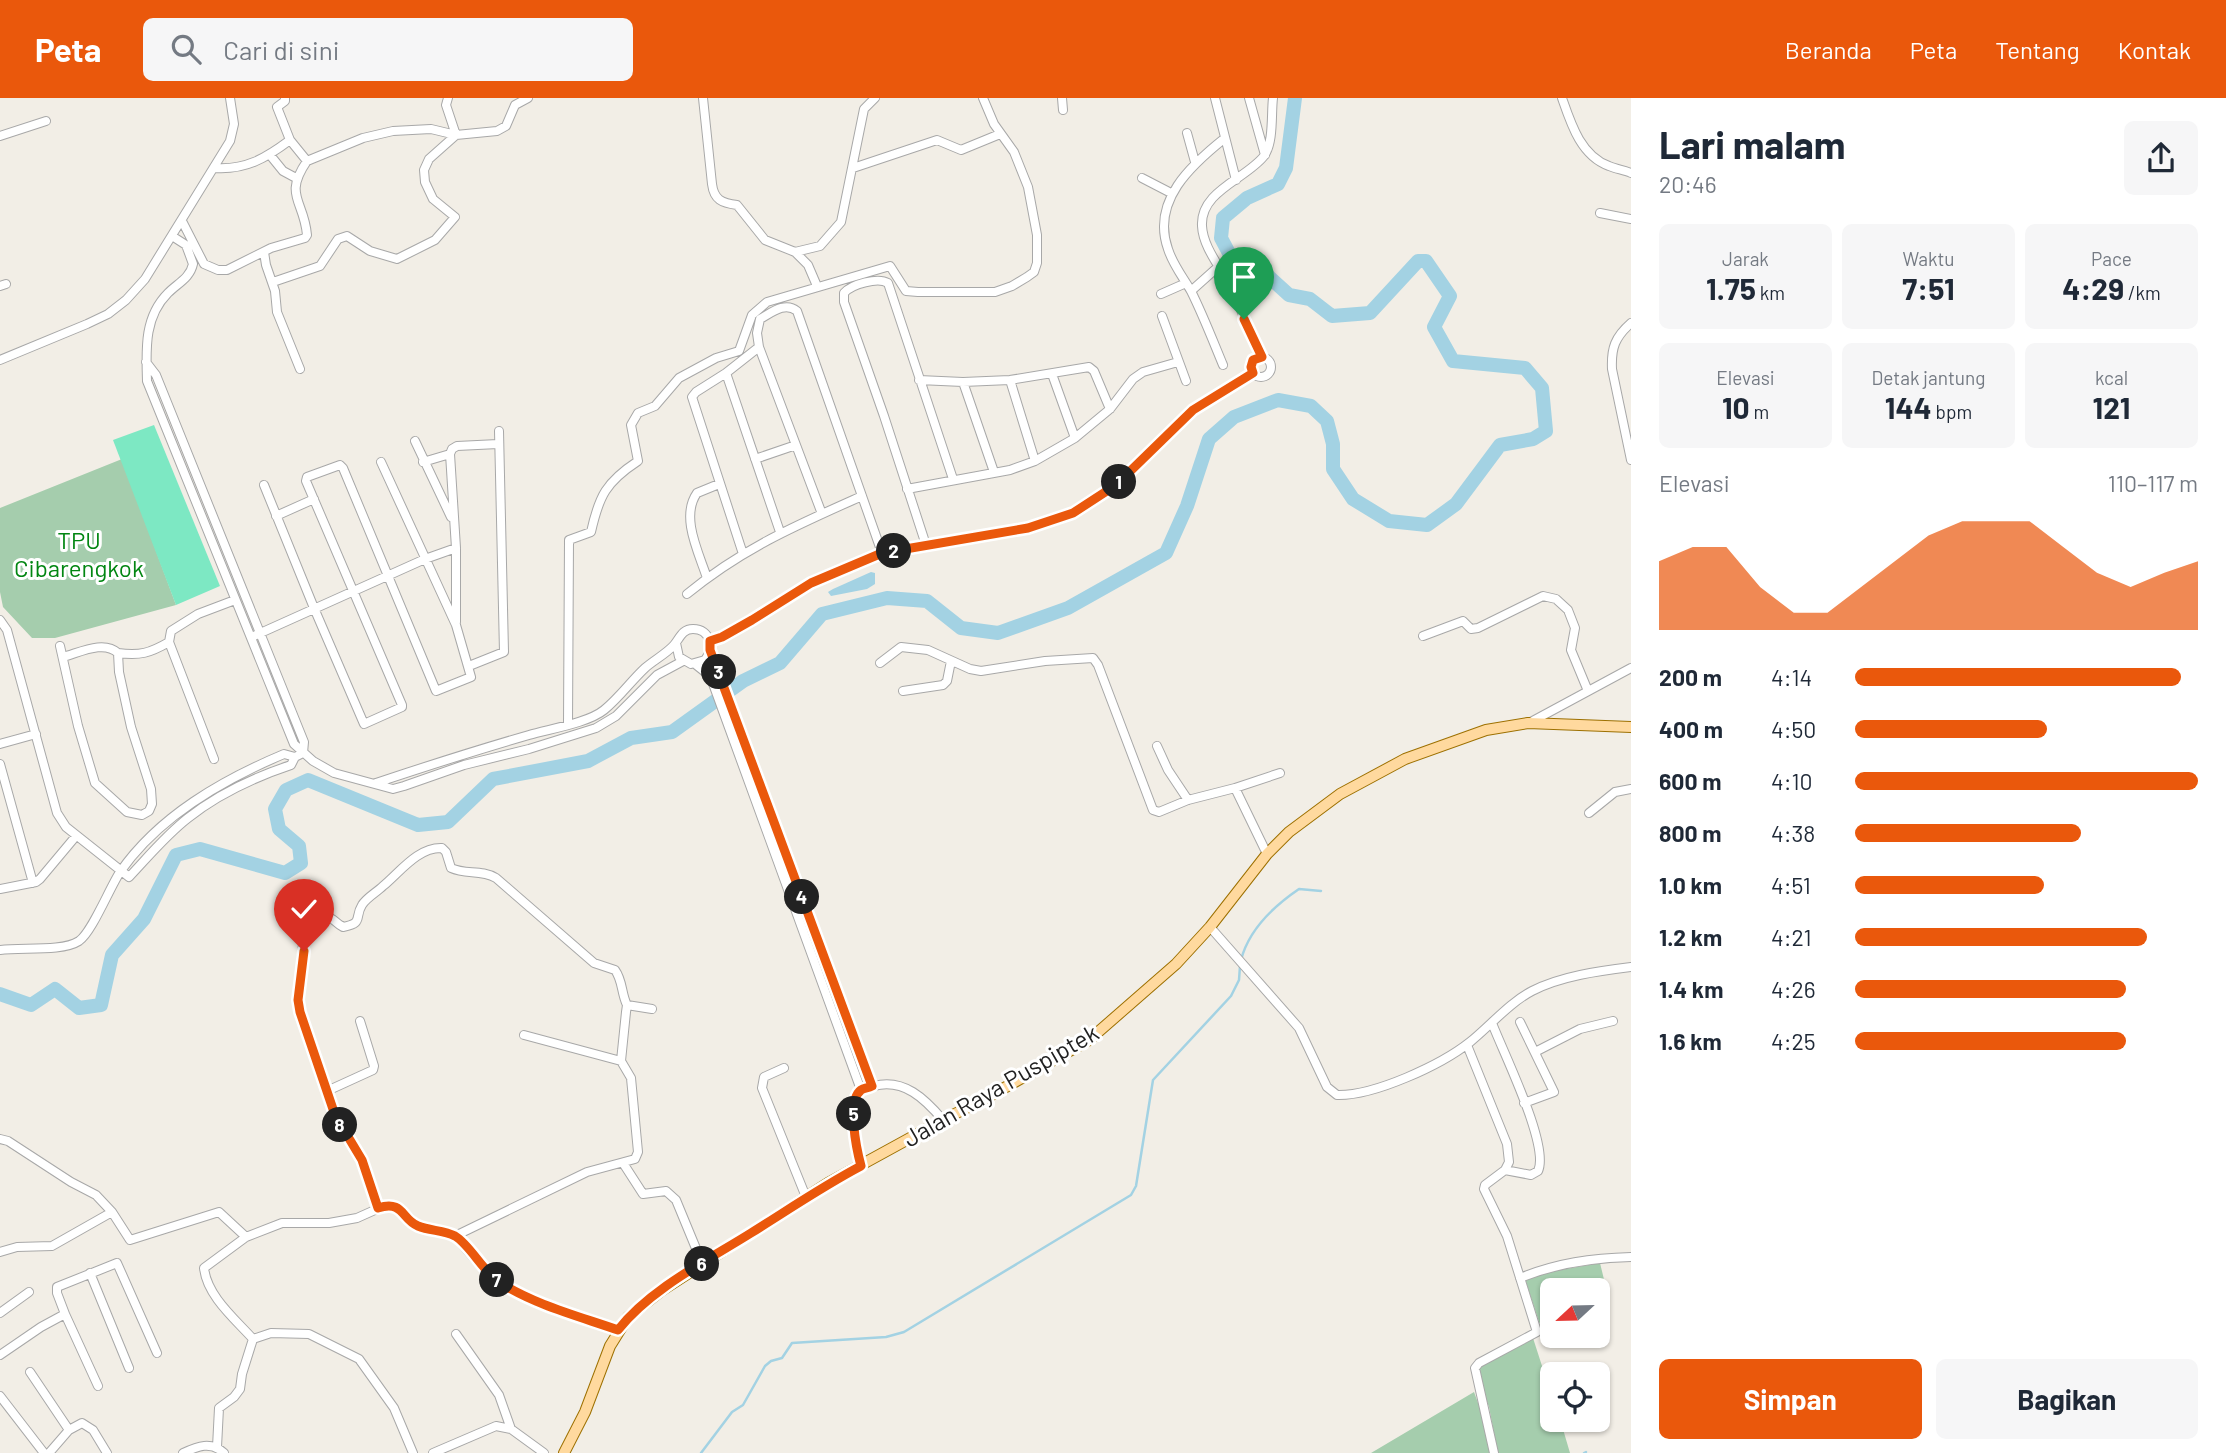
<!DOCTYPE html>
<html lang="id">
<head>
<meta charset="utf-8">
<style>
  :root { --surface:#fff; --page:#f6f6f7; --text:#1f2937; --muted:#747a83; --accent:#ea580c }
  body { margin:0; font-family:Barlow,sans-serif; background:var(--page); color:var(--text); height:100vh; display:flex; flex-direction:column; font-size:26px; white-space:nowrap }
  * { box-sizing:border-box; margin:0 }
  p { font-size:23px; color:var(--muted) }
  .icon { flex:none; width:38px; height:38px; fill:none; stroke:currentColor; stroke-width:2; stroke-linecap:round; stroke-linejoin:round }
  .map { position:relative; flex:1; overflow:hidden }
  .details { display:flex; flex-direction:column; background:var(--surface); width:595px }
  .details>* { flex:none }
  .needle { width:46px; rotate:248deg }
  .buttons { position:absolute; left:1540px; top:1180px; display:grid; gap:14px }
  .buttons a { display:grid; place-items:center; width:70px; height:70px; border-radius:10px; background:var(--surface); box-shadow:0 2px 5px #0004; font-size:35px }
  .pin { position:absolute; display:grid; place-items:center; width:60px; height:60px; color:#fff; margin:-72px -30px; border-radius:50% 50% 50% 0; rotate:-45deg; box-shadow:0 0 7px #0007 }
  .pin .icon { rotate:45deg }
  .km { position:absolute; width:35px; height:35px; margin:-18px; border-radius:50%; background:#222; color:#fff; font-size:19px; line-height:35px; text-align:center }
  .round { display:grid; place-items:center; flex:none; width:74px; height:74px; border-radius:10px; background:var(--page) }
  .headline { display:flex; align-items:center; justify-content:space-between; height:119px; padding:0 28px }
  h1 { font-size:38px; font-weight:700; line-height:52px }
  .stats { display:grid; grid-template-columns:repeat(3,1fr); gap:10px; height:119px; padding:7px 28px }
  .stats div { display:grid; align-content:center; border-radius:10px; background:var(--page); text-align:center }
  .stats b { font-size:30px; font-weight:700 }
  .stats small { font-size:19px; font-weight:400 }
  .stats p { font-size:19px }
  .chart { height:196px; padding:14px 28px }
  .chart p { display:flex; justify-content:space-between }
  .chart svg { width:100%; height:126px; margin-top:7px; fill:var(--accent); opacity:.7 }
  .button { display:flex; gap:14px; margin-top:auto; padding:14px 28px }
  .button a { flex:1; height:80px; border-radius:10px; background:var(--accent); color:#fff; font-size:28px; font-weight:700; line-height:80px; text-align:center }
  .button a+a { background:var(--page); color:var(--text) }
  ul { padding:0 28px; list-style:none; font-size:23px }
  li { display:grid; grid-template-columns:112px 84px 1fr; align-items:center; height:52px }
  li i { height:18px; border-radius:9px; background:var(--accent) }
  header { display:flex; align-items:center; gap:42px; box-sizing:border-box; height:98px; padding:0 35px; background:var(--accent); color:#fff }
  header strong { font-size:33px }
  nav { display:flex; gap:38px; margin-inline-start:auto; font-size:24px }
  .search { width:490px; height:63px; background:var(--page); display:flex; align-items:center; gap:18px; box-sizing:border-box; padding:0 24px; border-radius:10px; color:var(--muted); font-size:26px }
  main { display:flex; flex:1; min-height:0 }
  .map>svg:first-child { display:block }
  .cemetery { fill:#a5cdad }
  .pitch { fill:#7de8c3 }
  .water { fill:#a3d2e3 }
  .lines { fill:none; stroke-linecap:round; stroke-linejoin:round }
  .stream { stroke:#a3d2e3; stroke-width:2.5 }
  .river { stroke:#a3d2e3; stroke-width:14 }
  .minor-casing { stroke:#a8a8a8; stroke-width:10 }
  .major-casing { stroke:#9d7000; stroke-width:12 }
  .minor { stroke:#fff; stroke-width:8 }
  .major { stroke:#ffd99e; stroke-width:10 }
  .route-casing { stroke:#fff; stroke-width:14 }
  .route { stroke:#ea580c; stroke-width:9 }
  .labels { text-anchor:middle; stroke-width:6; stroke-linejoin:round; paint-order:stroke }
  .park-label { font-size:24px; fill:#028612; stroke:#fff }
  .street-label { font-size:24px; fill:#212121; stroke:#fff }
</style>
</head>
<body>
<header>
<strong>Peta</strong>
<div class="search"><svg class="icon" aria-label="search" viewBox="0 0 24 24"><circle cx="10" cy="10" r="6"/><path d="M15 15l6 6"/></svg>Cari di sini</div>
<nav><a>Beranda</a><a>Peta</a><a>Tentang</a><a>Kontak</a></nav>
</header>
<main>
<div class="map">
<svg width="1631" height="1355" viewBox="0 0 1631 1355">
  <rect width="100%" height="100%" fill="#f2eee6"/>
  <!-- cemetery -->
  <path class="cemetery" d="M122,361l54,146 -121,33h-23l-29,-31 -3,-15v-84z
    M1600,1165l10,41 -12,7v-21h-46v44l-5,2 -8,-14 -14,-43 29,-8z
    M1533,1240l19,59v22h8l10,34h-72l-9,-46 -12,-33 2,-7z
    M1474,1294l7,19 10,42h-120z"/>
  <!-- pitch -->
  <path class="pitch" d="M154,327l66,161 -44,19 -63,-165z"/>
  <!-- water -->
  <path class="water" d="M871,474l4,1v11l-8,5 -36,7 -3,-4 5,-3z"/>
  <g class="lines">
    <!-- stream -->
    <path class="stream" d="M1241,862c8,-31 33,-54 58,-71l22,2
      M701,1355l31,-41 11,-7 22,-39 6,-5 11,-3 10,-15 94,-6 18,-5 227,-137 5,-9 17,-106 78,-84 8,-16 1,-14
      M1584,1355l2,-1"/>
    <!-- river -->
    <path class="river" d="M0,896l31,11 24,-16 24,19 22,-3 11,-50 32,-36 32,-64 24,-6 85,24 16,-10 -2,-17 -20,-17 -4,-20 11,-19 22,-10 110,45 30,-3 45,-43 95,-18 43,-23 41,-6 71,-51 37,-18 42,-49 65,-16 40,3 34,27 37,5 70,-25 98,-55 21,-47 22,-67 25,-22 44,-17 33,6 16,15 6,23v25l20,30 36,22 38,4 29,-21 44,-59 33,-6 13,-8 -4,-43 -17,-20 -72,-7 -19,-34 16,-31 -24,-35h-8l-48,52 -38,3 -22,-17 -21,-4 -32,-29 -27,-11 -9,-17 2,-20 24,-20 31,-14 8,-16 9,-70"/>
    <!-- minor casing -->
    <g class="minor-casing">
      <path id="minor" d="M285,0v3l-8,6 13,33 17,21 56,-23 30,-7 38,-2 25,6 41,-4 9,-5 9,-21 13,-7
        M703,0l9,86c2,16 10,19 25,21l28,35 30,12 13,13 9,21
        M1062,0l1,12
        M1215,0l21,82
        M1249,0l16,57
        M1562,0c9,26 19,58 47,68 7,3 15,4 22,7
        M1187,35l8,29
        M0,38l46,-15
        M270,57l13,16 13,7
        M215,70c31,2 51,-10 75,-28
        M853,70l84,-28 24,10 39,-16
        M1142,80l29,15
        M1600,115l31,6
        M182,123l22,43 14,6h9l44,-22 34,-10 2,-3c-3,-35 -24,-39 0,-74
        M172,138l14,9 7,19c-3,14 -15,19 -25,29 -24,24 -22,56 -21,88l147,363 19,17 21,12 59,16 11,-3 60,-21 65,-16 67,-21 20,-12 41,-41 26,-14
        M264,154l2,13 9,26 2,21 23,57
        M795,154l25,-6 21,-24 23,-113 11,-11
        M273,184l47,-16 18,-27 9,-3 23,15 27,8 38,-19 20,-23 -22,-18 -8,-17 -1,-12 5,-11 27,-24 -10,-30 2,-7
        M0,188l6,-2
        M1191,193l28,-25
        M1161,196l25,-11
        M1162,218l24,65
        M1631,225c-16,14 -20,25 -19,46l19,91
        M1262,259c-11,-23 -20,-46 -31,-69 -9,-19 -28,-40 -29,-62 -2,-35 44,-47 62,-70 10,-14 7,-42 9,-58
        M1251 269a10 10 0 1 1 20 0a10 10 0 1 1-20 0Z
        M0,262l87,-36 21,-10 18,-14 19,-21 85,-138 4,-17 -4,-26
        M146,264l10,13 148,367 -1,11
        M1223,267c-10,-24 -20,-50 -32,-74 -8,-14 -18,-26 -23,-42 -17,-48 23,-84 57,-111
        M726,275l54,159
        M1052,276l23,64
        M919,282l44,2 47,-2 79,-13 5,4 16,38
        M1010,282l25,81
        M963,284l31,90
        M415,343l36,76
        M755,361l41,-14
        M423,364l27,-8
        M264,387l50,123 50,116 38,-17v-2l-96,-224 1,-4 33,-12 3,3 93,223 35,-14 -15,-52 -75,-163
        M907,391l103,-19 25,-9 40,-23 35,-29 23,-30 10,-7 35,-10
        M822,416l-63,-167 -2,-14 3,-14c11,-6 25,-18 37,-8l85,242
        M276,418l38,-17
        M926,447l-42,-129 -40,-114v-9c8,-9 34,-16 44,-10l65,196
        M743,456l-51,-157 4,-5 30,-19 33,-26
        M707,480c-8,-25 -27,-61 -10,-85l22,-9
        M687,496c56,-46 110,-69 175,-98
        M0,522l7,10 50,183 9,14 63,50c19,-20 37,-42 59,-59 29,-23 67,-41 103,-53l4,-8 8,-4
        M456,524v-74l-6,-94 2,-5 5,-3 41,-2
        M256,537l169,-76 31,-11
        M1423,538l40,-15 8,8 7,-1 65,-32 13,3 12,11 7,18 -4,22 17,41
        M710,543l12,-4 30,-17 59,-37 71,-30 147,-25 44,-15 43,-28 77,-75 60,-37
        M169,544l2,-11 27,-17 37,-14
        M60,548l18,80 17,57 32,29 15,3 7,-4 3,-7 -1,-15 -20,-62 -12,-55 -1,-19c-14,-13 -37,-1 -55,4
        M711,552l161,436
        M118,555c22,3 32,0 51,-11l45,117
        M880,565l21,-16 27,3 42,19 11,2 64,-10 48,-3 5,7 55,145 6,2 29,-12 47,-12 32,66
        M695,566l10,8 7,9 149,409
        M469,568l35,-14 -5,-221
        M903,593l40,-6 4,-4 4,-20
        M1529,625l102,-55
        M568,626l1,-184 22,-8c8,-36 15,-50 47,-71l-7,-36 7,-12 17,-7 24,-28 37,-20 23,-7 13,-36 15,-13 123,-36 16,25 12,1h77l17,-6 15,-9 7,-5 3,-9v-28l-9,-48 -14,-35 -20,-28 -11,-26
        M0,646l36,-10
        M1157,648l11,24 20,30
        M0,666l33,119
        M376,685c51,-17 101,-33 153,-48 20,-6 59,-12 75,-25 15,-12 27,-29 41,-42 9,-8 21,-14 29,-23 6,-7 8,-16 19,-16 18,0 21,19 12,31l-14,4 -12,-7 -3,-14
        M1235,690l45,-15
        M1589,715l26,-21 16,-3
        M0,791l36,-7 4,-3 36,-43
        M1210,829l89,101 28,59 10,8c37,1 104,-30 133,-53 20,-16 39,-39 62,-51 29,-15 67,-20 99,-24
        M0,852c22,-3 62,2 79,-9 13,-9 30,-52 41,-69 39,-56 102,-92 164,-118l11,3
        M1520,924l34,70 -30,11
        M1492,925c11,29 58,123 46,148l-7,4 -26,-5
        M524,937l97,26
        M1467,947l40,99 2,18 -4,8
        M1535,954l45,-23 33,-8
        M784,970l-20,9 -2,11 44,109
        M327,993l46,-21 1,-4 -14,-45
        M0,1041l8,2 63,41 25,13 16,17 18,28 89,-28 27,25
        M623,1065l20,31 23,-3 10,9 26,63
        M861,1068c-5,-20 -13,-49 -4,-70 3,-7 11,-9 17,-10 30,-8 51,13 69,34
        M378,1110l-16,-48 -27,-45 -35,-103 -2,-12 6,-68 16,-5c10,-18 11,-6 23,0 21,-4 11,-9 19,-22 4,-7 15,-13 21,-19 17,-14 35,-39 59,-38l4,4 5,16c15,7 30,1 45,10l98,85 21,7c8,11 6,23 12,35
        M455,1138l132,-64 48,-13 3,-7 -7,-74 -10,-17 5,-49 1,-7 25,4
        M0,1154l17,-5 35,-1 60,-34
        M90,1175l39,95
        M1520,1180c37,-15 72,-20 111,-21
        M0,1215l29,-21
        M65,1216l33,72
        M456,1236l43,61 12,34
        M253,1241l18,-6 38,1 50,25 35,49 19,45
        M0,1257l41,-28 24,-13 -8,-21v-6l60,-24 40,90
        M30,1274l39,58
        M0,1298l44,57
        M217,1349l2,-39 15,-11 6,-8 2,-15 11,-35c-18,-20 -46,-43 -49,-71l42,-31 36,-14h47l28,-5 29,-13 16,5 16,16 37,10 32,37 29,18 57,24 45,15
        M49,1355l20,-23 13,-7 11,7 14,23
        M183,1355c15,-7 28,-12 41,0
        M433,1355l63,-27 15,3 33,24
        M1494,1355l-19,-85 4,-5 58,-31 -30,-96 -23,-47 1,-4 20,-15"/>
    </g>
    <!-- major casing -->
    <g class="major-casing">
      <path id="major" d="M564,1355l21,-41 25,-66 18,-29 33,-26 167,-108 115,-63 47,-24 99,-56 87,-76 34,-37 57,-73 22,-22 51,-38 65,-35 81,-29 42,-7 103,4"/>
    </g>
    <!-- minor -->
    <use href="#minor" class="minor"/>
    <!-- major -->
    <use href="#major" class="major"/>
  </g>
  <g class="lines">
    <!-- route casing -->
    <g class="route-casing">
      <path id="route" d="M304,853l-6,49 2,12 35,103 27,45 16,48c26,-8 23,11 40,18 12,5 26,4 37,10 15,9 27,34 44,46 36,23 79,34 119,48 32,-41 90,-70 133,-97 37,-23 72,-47 110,-67 -4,-15 -15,-65 0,-76 3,-2 7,-2 11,-4l-162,-436v-9l12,-4 30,-17 59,-37 71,-30 146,-25 45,-15 43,-28 77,-75 60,-37 -2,-6 2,-7 9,-3 -18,-38"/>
    </g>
    <!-- route -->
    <use href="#route" class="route"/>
  </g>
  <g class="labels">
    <!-- park labels -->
    <g class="park-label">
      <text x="79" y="451">TPU<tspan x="79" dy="28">Cibarengkok</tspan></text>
    </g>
    <!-- street labels -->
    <g class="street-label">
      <text transform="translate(1001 988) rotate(-30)" y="8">Jalan Raya Puspiptek</text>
    </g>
  </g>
</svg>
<div class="buttons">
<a><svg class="needle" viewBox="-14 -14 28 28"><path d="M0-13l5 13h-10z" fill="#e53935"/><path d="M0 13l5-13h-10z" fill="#747a83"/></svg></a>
<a><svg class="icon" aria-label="locate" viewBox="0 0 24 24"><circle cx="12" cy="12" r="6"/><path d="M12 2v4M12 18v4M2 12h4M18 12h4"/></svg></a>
</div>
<div class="pin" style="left:1244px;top:221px;background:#1e9e55"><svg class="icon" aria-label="arrive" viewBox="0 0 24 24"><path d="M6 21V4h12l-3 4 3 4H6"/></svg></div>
<div class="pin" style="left:304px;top:853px;background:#d93025"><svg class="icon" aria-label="check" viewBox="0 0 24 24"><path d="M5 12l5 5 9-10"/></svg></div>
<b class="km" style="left:1119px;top:384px">1</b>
<b class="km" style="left:894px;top:453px">2</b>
<b class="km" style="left:719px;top:574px">3</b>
<b class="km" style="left:802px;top:799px">4</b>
<b class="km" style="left:854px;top:1016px">5</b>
<b class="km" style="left:702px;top:1166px">6</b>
<b class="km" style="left:497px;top:1182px">7</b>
<b class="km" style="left:340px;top:1027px">8</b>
</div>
<section class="details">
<div class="headline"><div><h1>Lari malam</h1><p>20:46</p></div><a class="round"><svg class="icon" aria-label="share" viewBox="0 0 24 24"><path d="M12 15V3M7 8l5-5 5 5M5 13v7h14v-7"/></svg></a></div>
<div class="stats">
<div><p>Jarak</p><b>1.75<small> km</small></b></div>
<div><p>Waktu</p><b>7:51</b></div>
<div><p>Pace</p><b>4:29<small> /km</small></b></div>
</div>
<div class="stats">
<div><p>Elevasi</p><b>10<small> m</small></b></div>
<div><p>Detak jantung</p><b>144<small> bpm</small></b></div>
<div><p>kcal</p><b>121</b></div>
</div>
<div class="chart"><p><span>Elevasi</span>110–117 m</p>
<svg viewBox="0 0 160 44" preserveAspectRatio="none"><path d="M0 44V20L10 15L20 15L30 29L40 38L50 38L60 29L70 20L80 11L90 6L100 6L110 6L120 15L130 24L140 29L150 24L160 20V44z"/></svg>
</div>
<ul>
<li><b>200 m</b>4:14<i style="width:95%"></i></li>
<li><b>400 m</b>4:50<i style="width:56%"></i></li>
<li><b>600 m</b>4:10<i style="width:100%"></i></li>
<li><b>800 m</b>4:38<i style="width:66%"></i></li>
<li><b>1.0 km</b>4:51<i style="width:55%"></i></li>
<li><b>1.2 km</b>4:21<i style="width:85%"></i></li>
<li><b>1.4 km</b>4:26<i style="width:79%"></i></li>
<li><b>1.6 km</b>4:25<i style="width:79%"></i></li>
</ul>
<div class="button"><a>Simpan</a><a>Bagikan</a></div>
</section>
</main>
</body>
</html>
